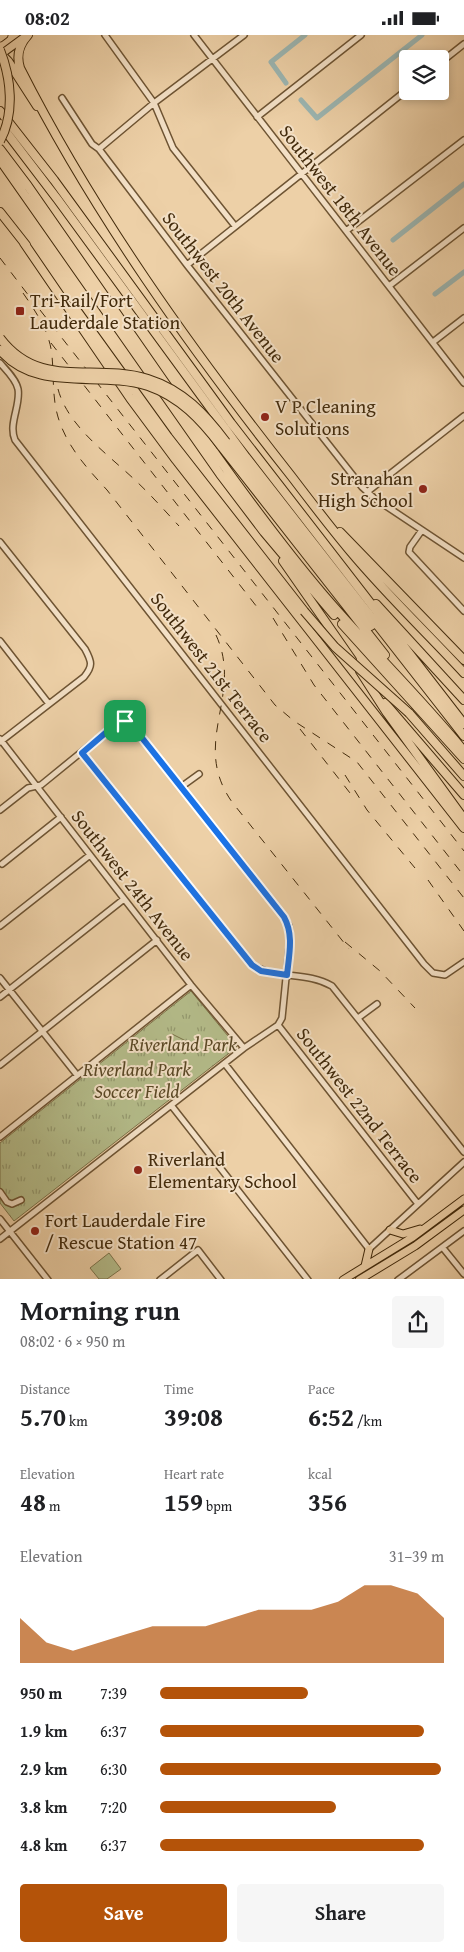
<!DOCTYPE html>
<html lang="en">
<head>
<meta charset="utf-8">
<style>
  :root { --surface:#fff; --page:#f6f6f6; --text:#202124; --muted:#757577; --accent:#b45309 }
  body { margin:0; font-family:"Gentium Book Plus",serif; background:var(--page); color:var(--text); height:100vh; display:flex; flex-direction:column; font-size:19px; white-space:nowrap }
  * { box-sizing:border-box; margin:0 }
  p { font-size:16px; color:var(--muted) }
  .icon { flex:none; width:28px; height:28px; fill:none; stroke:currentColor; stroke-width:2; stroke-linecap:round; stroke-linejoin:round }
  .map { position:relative; height:1244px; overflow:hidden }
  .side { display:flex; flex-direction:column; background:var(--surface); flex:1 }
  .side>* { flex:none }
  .buttons { position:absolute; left:399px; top:15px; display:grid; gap:10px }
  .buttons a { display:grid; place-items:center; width:50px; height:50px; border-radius:5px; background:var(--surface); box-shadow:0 2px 8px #0003; font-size:25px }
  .pin { position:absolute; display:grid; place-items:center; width:42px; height:42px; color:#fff; margin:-21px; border-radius:10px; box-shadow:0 2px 8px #0006 }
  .round { display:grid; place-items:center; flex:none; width:52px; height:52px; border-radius:5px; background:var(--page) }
  .overview { display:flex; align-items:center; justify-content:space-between; height:85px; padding:0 20px }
  h1 { font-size:28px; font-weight:700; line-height:38px }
  .stats { display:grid; grid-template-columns:repeat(3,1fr); gap:8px; height:85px; padding:5px 20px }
  .stats div { display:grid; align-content:center }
  .stats b { font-size:25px; font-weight:700 }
  .stats small { font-size:14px; font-weight:400 }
  .stats p { font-size:14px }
  .chart { height:140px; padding:10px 20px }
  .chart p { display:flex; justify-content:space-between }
  .chart svg { width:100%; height:90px; margin-top:5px; fill:var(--accent); opacity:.7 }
  .button { display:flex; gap:10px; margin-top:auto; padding:10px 20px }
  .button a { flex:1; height:58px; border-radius:5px; background:var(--accent); color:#fff; font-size:20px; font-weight:700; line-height:58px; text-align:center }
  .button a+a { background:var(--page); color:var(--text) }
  ul { padding:0 20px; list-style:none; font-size:16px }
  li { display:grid; grid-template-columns:80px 60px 1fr; align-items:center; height:38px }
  li i { height:12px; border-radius:6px; background:var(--accent) }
  .status { display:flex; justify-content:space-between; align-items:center; height:35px; padding:0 25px; background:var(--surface); direction:ltr }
  .status svg { height:14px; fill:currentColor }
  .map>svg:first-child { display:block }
  .grass { fill:url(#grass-tufts); stroke:#7c744b }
  .garden { fill:#b4bc8a; stroke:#7c744b }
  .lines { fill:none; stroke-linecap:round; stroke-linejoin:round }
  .canal { stroke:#9bb5b1; stroke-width:5 }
  .minor-casing { stroke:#6e5433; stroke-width:8 }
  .major-casing { stroke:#432b0c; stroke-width:9 }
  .highway-casing { stroke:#432b0c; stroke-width:10 }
  .minor { stroke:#f3e0c6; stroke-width:5 }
  .major { stroke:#edd0a7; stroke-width:7 }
  .highway { stroke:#edd0a7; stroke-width:8 }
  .rail { stroke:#432b0c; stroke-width:1; stroke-dasharray:9 9; stroke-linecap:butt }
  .highway-bridge-casing { stroke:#432b0c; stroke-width:10; stroke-linecap:butt }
  .highway-bridge { stroke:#edd0a7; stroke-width:8 }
  .route-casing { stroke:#fff; stroke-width:10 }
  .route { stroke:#1a73e8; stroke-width:6 }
  .poi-dot { fill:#8f2418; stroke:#f3e0c6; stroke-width:2 }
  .labels { text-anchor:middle; stroke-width:4; stroke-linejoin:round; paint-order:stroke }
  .street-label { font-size:19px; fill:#432b0c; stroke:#f3e0c6 }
  .poi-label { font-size:19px; fill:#432b0c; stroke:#f3e0c6; text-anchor:start }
  .park-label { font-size:19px; font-style:italic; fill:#5a4825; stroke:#f3e0c6 }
</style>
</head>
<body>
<div class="status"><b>08:02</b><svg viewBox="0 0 49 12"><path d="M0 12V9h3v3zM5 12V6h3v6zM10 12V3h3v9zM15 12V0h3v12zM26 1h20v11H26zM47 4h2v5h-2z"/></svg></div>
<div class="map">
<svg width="464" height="1245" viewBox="0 0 464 1245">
  <defs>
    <pattern id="grass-tufts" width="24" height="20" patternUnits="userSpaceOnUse" patternTransform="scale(1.25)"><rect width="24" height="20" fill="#b4bc8a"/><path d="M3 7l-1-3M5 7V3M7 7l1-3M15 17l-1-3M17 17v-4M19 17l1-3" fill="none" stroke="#94996f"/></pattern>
  </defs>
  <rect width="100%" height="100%" fill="#edd0a7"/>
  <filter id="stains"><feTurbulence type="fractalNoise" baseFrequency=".004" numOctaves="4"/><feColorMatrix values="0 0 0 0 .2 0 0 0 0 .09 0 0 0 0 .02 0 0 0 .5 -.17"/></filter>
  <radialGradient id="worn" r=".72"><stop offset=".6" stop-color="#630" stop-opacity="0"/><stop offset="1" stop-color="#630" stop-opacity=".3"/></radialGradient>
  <!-- grass -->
  <path class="grass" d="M191,956l46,56 -223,174 -14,-18v-60z"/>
  <!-- garden -->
  <path class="garden" d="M172,999l18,9 -5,11 -19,-10z
    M109,1218l12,16 -14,10h-8l-9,-11z"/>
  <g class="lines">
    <!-- canal -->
    <path class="canal" d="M286,48l-15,-21 34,-27
      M301,65l16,18 105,-83
      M393,205l71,-56
      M435,259l29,-22"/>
    <!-- minor casing -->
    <g class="minor-casing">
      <path id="minor" d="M105,0l49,68 19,45 62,78
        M194,0l270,348
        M440,28l24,-19
        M62,63l30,46 7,5 88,116 175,222 12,11 90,60
        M257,82l104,-82
        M99,114l55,-46 90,-68
        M346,196l118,-91
        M187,230l221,-176
        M389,251l75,-58
        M433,307l31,-24
        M0,328c6,7 16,16 18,26 3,16 -10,35 -3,51l409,524 9,9 12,2 19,-13
        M367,457l97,-76
        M422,495l-12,17 -1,5 55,59
        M0,507l85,107c7,13 8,17 -1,28l-84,65
        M0,606l49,63
        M0,704l191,246 53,63
        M82,718l170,212c25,15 54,6 80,21l132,166
        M181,752l18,-13
        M0,775l28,-22 13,-3 76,-62 8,-2 6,3 153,193 5,9 1,12 -8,80 -4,7 140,179
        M2,829l59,-47
        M0,891l90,-71
        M0,943l77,97
        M0,962l124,-98
        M358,983l19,-14
        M225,1029l144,185 95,-87
        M0,1030l157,-125
        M171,1070l137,175
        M0,1102l191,-152
        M0,1157l7,10 5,2 9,-4
        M0,1184l48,61
        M0,1204l244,-191 34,-23
        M443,1213l21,26
        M160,1245l38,-30 23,30
        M398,1245l66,-49"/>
    </g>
    <!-- major casing -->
    <g class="major-casing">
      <path id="major" d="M0,3l4,-3
        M0,20l26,-19
        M390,1195l13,4 17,-5
        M365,1231l4,-17
        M343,1245l70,-43 51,-38
        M359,1245l56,-34 49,-36"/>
    </g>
    <!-- highway casing -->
    <g class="highway-casing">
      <path id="highway" d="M28,0c-9,10 -12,20 -8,33 74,146 171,281 272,409 19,25 38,50 59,75 35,42 76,81 113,121
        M1,19l7,7 29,45
        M0,76l54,69 177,243 233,301
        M0,89l58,76 188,257 218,279
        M0,114l28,37 142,204
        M0,125l220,314 44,58 70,83
        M0,177l26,33
        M24,208l106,155 46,62 288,368
        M75,273l93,129 136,174
        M183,373c44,63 89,126 139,185 46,54 97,103 142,158
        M226,407l94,122 51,62
        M221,411l164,209
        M340,497l124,128
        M283,526l69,99
        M376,569l88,96
        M342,589l122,135
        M360,636l27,42 77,106
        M385,668l79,92
        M409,678l55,63"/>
    </g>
    <!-- minor -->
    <use href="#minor" class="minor"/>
    <!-- major -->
    <use href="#major" class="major"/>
    <!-- highway -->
    <use href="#highway" class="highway"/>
    <!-- rail -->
    <path class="rail" d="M0,223l29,38
      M23,258c13,19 27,39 29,63 2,20 0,41 6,61 9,30 29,51 49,73l168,215 19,16 63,41 107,136
      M40,275l424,541
      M51,308l206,264
      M58,354c10,38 51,66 78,92 15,14 29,30 43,45
      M273,583l41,67 150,191
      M216,600c28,61 -26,107 16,167l117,147
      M300,694l50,64
      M345,740l22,35 48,58
      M428,845l36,51
      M345,907l35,29 35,37"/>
    <!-- highway-bridge casing -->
    <g class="highway-bridge-casing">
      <path id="highway-bridge" d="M0,15c11,28 15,63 0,91
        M0,303c40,53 93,24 148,41 35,11 57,35 78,63
        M0,315c37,44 99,20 148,36 32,11 53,34 73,60
        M304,576l31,36 74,66"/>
    </g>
    <!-- highway-bridge -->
    <use href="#highway-bridge" class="highway-bridge"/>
  </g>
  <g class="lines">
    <!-- route casing -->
    <g class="route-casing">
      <path id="route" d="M125,686l6,3 153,193c10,18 5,38 3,58l-26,-4 -9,-6 -170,-212 35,-30z"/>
    </g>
    <!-- route -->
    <use href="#route" class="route"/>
  </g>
  <!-- markers -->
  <g class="poi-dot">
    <rect x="15" y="271" width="10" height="10" rx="2.5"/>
    <circle cx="265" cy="382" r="5"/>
    <circle cx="423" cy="454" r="5"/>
    <circle cx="138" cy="1135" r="5"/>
    <circle cx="35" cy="1196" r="5"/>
  </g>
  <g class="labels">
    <!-- street labels -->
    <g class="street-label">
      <text transform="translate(341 165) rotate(52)" y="7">Southwest 18th Avenue</text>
      <text transform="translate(224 252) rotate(52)" y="7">Southwest 20th Avenue</text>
      <text transform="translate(212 632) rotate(52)" y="7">Southwest 21st Terrace</text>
      <text transform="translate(133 850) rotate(52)" y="7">Southwest 24th Avenue</text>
      <text transform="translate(360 1070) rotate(52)" y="7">Southwest 22nd Terrace</text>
    </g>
    <!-- poi labels -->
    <g class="poi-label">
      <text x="30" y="272">Tri-Rail/Fort<tspan x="30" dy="22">Lauderdale Station</tspan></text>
      <text x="275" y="378">V P Cleaning<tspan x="275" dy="22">Solutions</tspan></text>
      <text x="413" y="450" text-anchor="end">Stranahan<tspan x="413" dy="22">High School</tspan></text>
      <text x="148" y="1131">Riverland<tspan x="148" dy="22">Elementary School</tspan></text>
      <text x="45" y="1192">Fort Lauderdale Fire<tspan x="45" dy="22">/ Rescue Station 47</tspan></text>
    </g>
    <!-- park labels -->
    <g class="park-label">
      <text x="183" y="1016">Riverland Park</text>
      <text x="137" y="1041">Riverland Park<tspan x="137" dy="22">Soccer Field</tspan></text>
    </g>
  </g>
  <rect width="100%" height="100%" filter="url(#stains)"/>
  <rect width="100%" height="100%" fill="url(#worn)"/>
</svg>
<div class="buttons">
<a><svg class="icon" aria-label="layers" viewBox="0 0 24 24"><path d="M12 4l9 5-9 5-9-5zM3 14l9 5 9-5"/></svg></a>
</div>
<div class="pin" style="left:125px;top:686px;background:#1e9e55"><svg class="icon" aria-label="arrive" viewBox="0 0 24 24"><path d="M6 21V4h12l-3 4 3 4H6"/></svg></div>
</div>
<section class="side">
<div class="overview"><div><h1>Morning run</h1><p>08:02 · 6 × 950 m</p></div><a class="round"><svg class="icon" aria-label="share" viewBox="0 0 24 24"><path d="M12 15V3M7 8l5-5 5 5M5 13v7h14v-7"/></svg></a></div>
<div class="stats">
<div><p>Distance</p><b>5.70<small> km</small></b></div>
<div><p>Time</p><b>39:08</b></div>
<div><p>Pace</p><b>6:52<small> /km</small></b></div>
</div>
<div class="stats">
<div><p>Elevation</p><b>48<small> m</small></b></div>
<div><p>Heart rate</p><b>159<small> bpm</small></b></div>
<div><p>kcal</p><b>356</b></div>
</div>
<div class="chart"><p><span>Elevation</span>31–39 m</p>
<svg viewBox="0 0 160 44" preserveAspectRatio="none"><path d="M0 44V22L10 34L20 38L30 34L40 30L50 26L60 26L70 26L80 22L90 18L100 18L110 18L120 14L130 6L140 6L150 10L160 22V44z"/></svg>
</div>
<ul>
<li><b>950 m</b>7:39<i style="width:52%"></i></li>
<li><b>1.9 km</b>6:37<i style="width:93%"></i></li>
<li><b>2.9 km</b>6:30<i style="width:99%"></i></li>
<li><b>3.8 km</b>7:20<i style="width:62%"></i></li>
<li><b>4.8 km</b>6:37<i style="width:93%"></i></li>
</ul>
<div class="button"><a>Save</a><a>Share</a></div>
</section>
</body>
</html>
